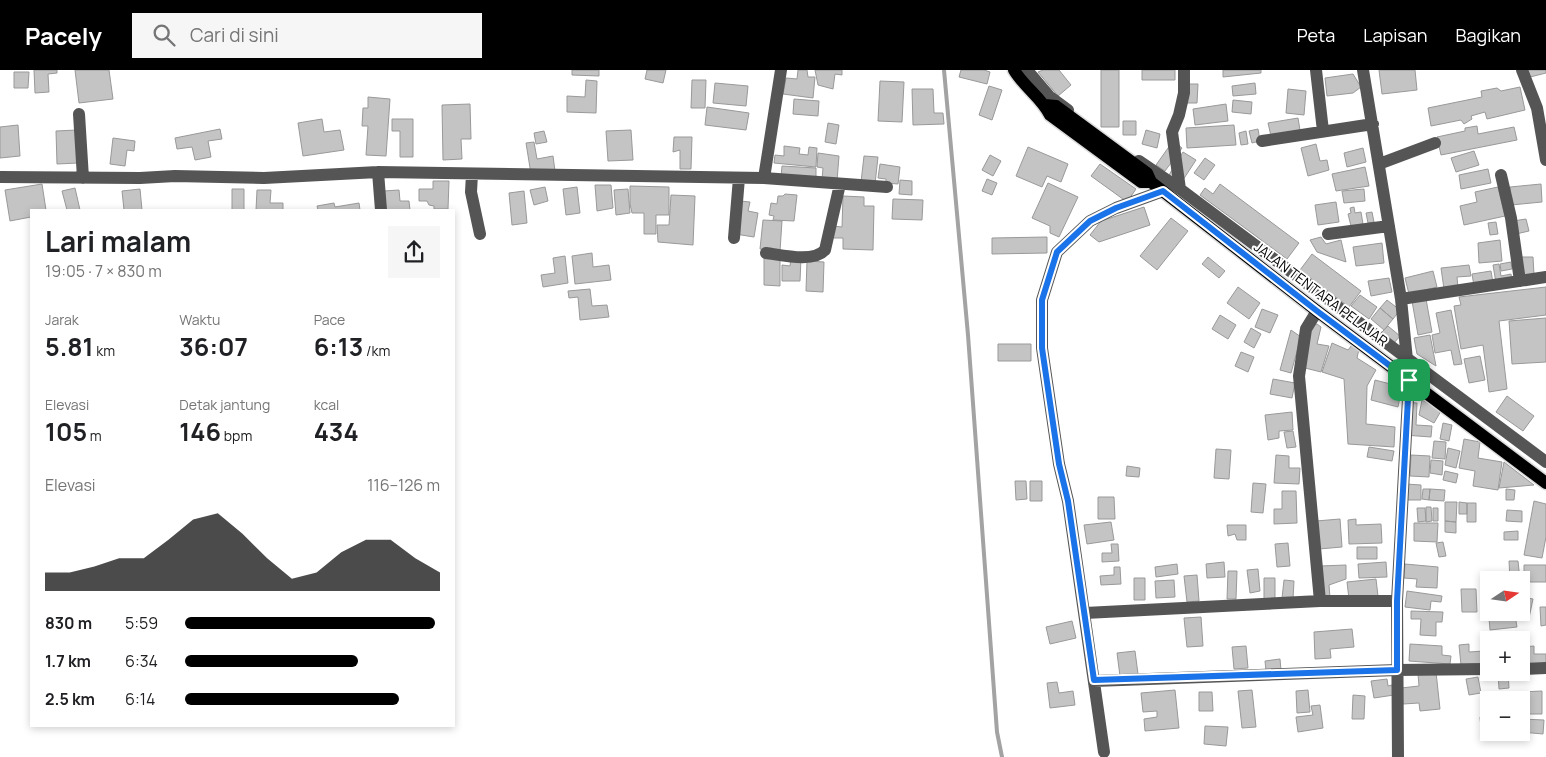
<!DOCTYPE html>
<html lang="id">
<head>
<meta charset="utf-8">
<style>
  :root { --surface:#fff; --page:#f6f6f6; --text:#202124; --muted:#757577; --accent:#000 }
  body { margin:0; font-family:Manrope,sans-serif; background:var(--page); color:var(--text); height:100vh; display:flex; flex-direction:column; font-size:19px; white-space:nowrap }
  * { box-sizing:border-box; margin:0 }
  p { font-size:16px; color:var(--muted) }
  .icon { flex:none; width:28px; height:28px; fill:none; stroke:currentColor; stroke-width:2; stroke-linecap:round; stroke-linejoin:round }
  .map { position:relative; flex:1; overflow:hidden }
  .panel { position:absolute; left:30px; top:139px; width:425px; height:518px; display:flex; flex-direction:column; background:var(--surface); border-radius:0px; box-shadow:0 2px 8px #0003 }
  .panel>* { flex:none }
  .needle { width:32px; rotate:77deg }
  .tools { position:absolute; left:1480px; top:501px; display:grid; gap:10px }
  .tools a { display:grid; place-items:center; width:50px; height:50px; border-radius:0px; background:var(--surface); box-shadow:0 2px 8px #0003; font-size:25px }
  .pin { position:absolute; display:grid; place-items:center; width:42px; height:42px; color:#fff; margin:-21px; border-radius:10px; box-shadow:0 2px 8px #0006 }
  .round { display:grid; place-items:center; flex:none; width:52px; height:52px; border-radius:0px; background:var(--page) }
  .summary { display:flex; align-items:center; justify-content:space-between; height:85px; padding:0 15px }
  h1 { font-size:28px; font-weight:700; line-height:38px }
  .figures { display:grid; grid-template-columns:repeat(3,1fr); gap:8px; height:85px; padding:5px 15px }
  .figures div { display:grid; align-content:center }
  .figures b { font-size:25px; font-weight:700 }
  .figures small { font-size:14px; font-weight:400 }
  .figures p { font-size:14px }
  .chart { height:140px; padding:10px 15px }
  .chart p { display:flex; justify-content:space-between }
  .chart svg { width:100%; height:90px; margin-top:5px; fill:var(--accent); opacity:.7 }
  ul { padding:0 15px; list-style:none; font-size:16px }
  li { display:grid; grid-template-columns:80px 60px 1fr; align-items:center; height:38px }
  li i { height:12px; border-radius:6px; background:var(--accent) }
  header { display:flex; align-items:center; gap:30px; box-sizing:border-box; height:70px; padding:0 25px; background:var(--accent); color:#fff }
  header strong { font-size:24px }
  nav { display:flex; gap:28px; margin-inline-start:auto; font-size:18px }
  .search { width:350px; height:45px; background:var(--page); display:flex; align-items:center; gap:12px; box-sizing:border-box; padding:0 18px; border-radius:0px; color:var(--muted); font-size:19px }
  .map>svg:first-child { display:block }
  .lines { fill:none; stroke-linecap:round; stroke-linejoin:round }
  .stream { stroke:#a3a3a3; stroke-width:4 }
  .building { fill:#c4c4c4; stroke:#999 }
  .major-casing { stroke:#dbdbdb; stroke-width:15 }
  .minor { stroke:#555; stroke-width:12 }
  .major { stroke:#000; stroke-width:12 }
  .route-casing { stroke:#fff; stroke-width:10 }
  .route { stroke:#1a73e8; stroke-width:6 }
  .labels { text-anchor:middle; stroke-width:4; stroke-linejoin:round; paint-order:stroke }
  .street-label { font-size:14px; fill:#000; stroke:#fff }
</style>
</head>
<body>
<header>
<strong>Pacely</strong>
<div class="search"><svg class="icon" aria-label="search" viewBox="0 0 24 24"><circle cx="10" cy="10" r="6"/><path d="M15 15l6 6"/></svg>Cari di sini</div>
<nav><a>Peta</a><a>Lapisan</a><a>Bagikan</a></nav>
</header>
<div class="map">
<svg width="1546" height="687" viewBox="0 0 1546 687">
  <rect width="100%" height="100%" fill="#fff"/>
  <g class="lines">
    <!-- stream -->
    <path class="stream" d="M944,0l24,265 29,397 5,25"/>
  </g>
  <!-- building -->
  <path class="building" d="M34,0h23v3l-9,1 1,18 -14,1z
    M75,0h34l4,29 -34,4z
    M572,0h27v6l-27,-1z
    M647,0h19l-3,13 -18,-4z
    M798,0h9l1,7h7l-2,21 -30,-4 3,-16 11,1z
    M815,0h27v5l-7,-1 -2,15 -15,-4z
    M961,0h23l6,2 -3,12 -28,-7z
    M1043,0h16l12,15 -13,11 -20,-24z
    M1101,0h18v57h-18z
    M1142,0h33v10h-33z
    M1223,0h38v3l-38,4z
    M1379,0h36l2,20 -35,4z
    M1528,0h18v3l-16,4z
    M14,2h15l-1,16h-14z
    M1353,4l8,13 -8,6 -26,3 -2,-18z
    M586,10l11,1 -1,32 -29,-1v-16l18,1z
    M692,10h14l-1,28h-14z
    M880,11l24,1 -2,40 -24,-1z
    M715,13l33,3 -2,20 -33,-3z
    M1255,13l1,11 -23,2 -1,-10z
    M1186,14h12l-1,19h-11z
    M989,16l13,4 -10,30 -13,-5z
    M1520,17l5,23 -38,9 -2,-7 -14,4 1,3 -8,5 -3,-4 -30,6 -3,-18 54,-11 -1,-6 16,-3 4,3z
    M912,19h21l1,24h9l1,11 -31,1z
    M1288,19l18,2 -2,24 -18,-2z
    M368,27l22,2 -4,57 -20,-1 2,-29h-6l1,-18h5z
    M794,29l25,2 -1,15 -25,-2z
    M1233,30l19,2 -1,12 -19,-2z
    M470,34l1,35h-10l1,20 -19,1 -1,-55z
    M1226,34l2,17 -33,4 -2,-16z
    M707,37l42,6 -3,17 -41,-5z
    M1298,48l2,12 -29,6 -3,-13z
    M322,49l2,13 16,-2 4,20 -41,6 -5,-33z
    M392,49h21v38h-13v-26h-8z
    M1123,51h13v14h-13z
    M828,53l11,2 -3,19 -11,-2z
    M18,55l2,31 -20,2v-31z
    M1234,55l2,20 -49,3 -1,-20z
    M1477,56l1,8 36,-7 3,13 -76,15 -4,-18 28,-6v-3z
    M220,59l2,10 -14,2 3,16 -16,3 -3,-13 -15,2 -2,-11z
    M1258,59l2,12 -8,2 -3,-12z
    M77,60l1,33 -21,1 -1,-33z
    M631,60l2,30 -25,1 -2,-30z
    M1146,60l14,4 -3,14 -15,-4z
    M544,61l3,11 -11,2 -2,-11z
    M1246,61l2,13 -7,1 -2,-12z
    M674,67h18l-1,32h-11v-19l-7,2z
    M113,68l22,3 -1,10 -7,-1 -2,16 -15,-2z
    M1173,71l9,7 -17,23 -9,-6z
    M534,72l3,17 16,-3 2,15 -24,3 -5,-31z
    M1316,74l4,17 7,-1 2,10 -21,6 -7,-28z
    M784,76l16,2 -1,6 9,1 1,-8 8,1 -1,19 -42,-4 1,-8 9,1z
    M1028,77l40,17 -7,18 -14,-6 -5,11 -26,-11z
    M1363,78l3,14 -19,5 -3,-14z
    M1474,81l5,14 -23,7 -5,-14z
    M1183,82l13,8 -15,23 -12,-8z
    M818,83l21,3 -2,25 -15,-2 1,-11 -6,-1z
    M990,85l11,6 -8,15 -11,-6z
    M864,86l14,1 -3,27 -14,-2z
    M1205,88l10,7 -11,15 -10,-7z
    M880,94l20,3 -2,17 -12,-1v-4l-8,-1z
    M1100,94l36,25 -9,13 -36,-26z
    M782,96l34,2v11l-35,-2z
    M1365,97l4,19 -33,5 -4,-17z
    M1488,99l3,14 -30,6 -2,-14z
    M987,109l10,4 -5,12 -10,-4z
    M900,110l12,1v14l-13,-1z
    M433,111h16l-1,28h-14v-3l-5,-1 -2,-4h-8v-12h14z
    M1048,113l30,14 -19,40 -9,-4v-7l-18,-8z
    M42,114l4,26h-15v7l-21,4 -5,-31z
    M1220,114l79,59 -12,16 -87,-64 5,-7 8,6z
    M1541,114l1,18 -31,3 -1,-18z
    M595,115h16l2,23 -16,3z
    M630,116l39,1v28h-13v19h-12v-21h-12l-2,-9z
    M545,117l3,14 -14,4 -4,-15z
    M577,117l3,26 -14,2 -3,-26z
    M1498,117l7,29 -41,9 -4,-19 17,-4 -2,-10z
    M75,118l5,22h-13l-5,-19z
    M140,119l2,21h-18l-2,-19z
    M232,119h12v21h-12z
    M628,119l2,24 -14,2 -2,-25z
    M1364,119l1,12 -21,2 -2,-12z
    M257,120h14l-1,13h13v7h-27z
    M399,120l1,11h9l1,9h-25l-1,-19z
    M524,121l3,32 -15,2 -3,-32z
    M785,124l12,1 -3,26 -21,-1 1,-4 -5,-1 2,-12 6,1 1,-8h5z
    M671,125l24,1 -2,49 -35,-3 -1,-17h12z
    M843,126l21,1v9h10l-1,44 -30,-1v-11h-10v-12l9,1z
    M893,129l30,1 -1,20 -30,-1z
    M740,131l10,1 -2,9 10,2 -4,24 -19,-3z
    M1336,132l3,20 -21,3 -3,-20z
    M334,133l1,4 24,-4 1,7h-42l-1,-4z
    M1144,137l6,18 -51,17 -9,-7 11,-14z
    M1354,137l1,6 6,-1 2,12 -12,2 -3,-12 3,-1 -1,-5z
    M1372,142l2,10 -6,1 -2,-10z
    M1171,148l17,13 -31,39 -17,-14z
    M1526,149l3,12 -13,3 -3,-13z
    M763,150l19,1 -2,30 -20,-2z
    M1496,152l2,12 -8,1 -2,-12z
    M1047,167v16l-55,1v-16z
    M1321,167l5,7 15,-4 5,22 -29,-10 -7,-12z
    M1500,170l2,21 -23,2 -1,-20z
    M1382,173l2,20 -28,3 -3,-19z
    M592,183l1,14 16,-2 2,15 -36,4 -3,-28z
    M1312,184l49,37 -12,16 -49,-37z
    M565,186l3,27 -25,4 -2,-12 14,-2 -2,-15z
    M1208,187l17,14 -6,7 -17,-14z
    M1521,187h12l1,18 -12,1z
    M764,188h16v28l-16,-1z
    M791,188h10l-1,23h-18v-16l8,1z
    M807,191l17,1 -1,30 -17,-1z
    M1511,192l1,7 -11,2 -1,-7z
    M1499,194l2,12 10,-2 1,7 -16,2 -3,-18z
    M1469,195l2,11 -14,1 1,11 -14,1 -3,-21z
    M1433,201l4,16 -28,7 -4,-16z
    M1491,201l2,12 -19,3 -2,-12z
    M1389,208l3,14 -21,4 -3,-15z
    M1238,217l22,16 -11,16 -22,-16z
    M1546,217v28l-47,6 8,68 -18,3 -6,-47 -22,4 -7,-43 7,-1 -2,-8z
    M590,219l2,17 15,-1 2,12 -29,3 -2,-23 -9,1 -1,-7z
    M1360,225l17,12 -8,12 -18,-13z
    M1426,229l6,33 -14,3 -6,-34z
    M1387,230l13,10 -7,9 -13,-11z
    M1380,238l13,11 -9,11 -13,-11z
    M1262,239l16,6 -8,18 -15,-6z
    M1451,240l11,54 -8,1 -3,-15 -16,3 -3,-18 8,-2 -4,-20z
    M1220,245l16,10 -8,14 -16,-10z
    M1546,248v44l-34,2 -3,-43z
    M1317,254l4,3 -4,17 12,2 -8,26 -20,-5 9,-41z
    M1388,256l12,10 -6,7 -12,-11z
    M1251,258l10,6 -7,14 -10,-6z
    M1291,260l10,7 -10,36 -11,-3z
    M1430,265l6,31 -19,-12 -3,-16z
    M1332,273l16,7 4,-5 7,4 -2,9 19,12 -9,16 -1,38 29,3 -1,20 -46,-3 -4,-65 -22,-7z
    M998,274h33v17h-33z
    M1241,282l13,5 -6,15 -13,-6z
    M1480,286l5,24 -16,3 -5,-24z
    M1273,309l22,4 -3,15 -22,-4z
    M1375,310l27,7 -4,20 -27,-7z
    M1507,326l27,20 -11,15 -27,-19z
    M1422,330l19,11 -7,12 -15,-8z
    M1406,332l11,1 -1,22 16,1 -1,11 -27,-2z
    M1292,342l1,18 -14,1v7l-11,2 -3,-25z
    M1443,353l9,2 -3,16 -9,-2z
    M1293,361l3,16 -9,1 -3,-16z
    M1464,369l16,3 -2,16 24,4 -4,28 -25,-4 2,-15 -16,-3z
    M1434,371l12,1 -1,17 -13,-1z
    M1369,377l25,4 -2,10 -25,-4z
    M1448,378l12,3 -4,17 -11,-3z
    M1216,379l15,1 -2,29 -15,-1z
    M1276,385l13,1v12h11l-1,16 -25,-1z
    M1411,385l19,1 -1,21 -19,-1z
    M1431,390l12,1 -1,14 -12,-2z
    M1504,392l30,23 -35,3z
    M1127,396l13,2 -1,9 -13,-1z
    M1445,401l13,3 -2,9 -13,-3z
    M1015,411h11l1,18 -11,1z
    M1030,411h12v20h-12z
    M1253,413l13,1 -3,29 -12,-1z
    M1406,414l15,1v15h-16z
    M1423,419h7l-1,11 -7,-1z
    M1430,419l15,1 -1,11 -15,-1z
    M1506,419l9,1 -1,10h-8z
    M1282,421h14l1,32 -23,1v-15h8z
    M1098,427h16l1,22h-17z
    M1534,431l12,3v33l-4,21 -18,-3z
    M1445,432h12l-1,20 -11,-1z
    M1459,432l8,1v11h-8z
    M1467,433h9v19h-9z
    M1426,437h5l1,14 -6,1z
    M1417,438h8l1,13 -8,1z
    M1433,438h5v13h-5z
    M1507,440l15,1v11l-16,-1z
    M1340,449l2,28 -23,2 -3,-28z
    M1356,449v6l25,-1 1,19 -33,1 -1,-24z
    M1445,451l11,1v11l-11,-1z
    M1111,452l3,18 -27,4 -3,-19z
    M1414,453h24l-1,19 -23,-1z
    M1227,455h19v15h-9l-2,-6 -7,2z
    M1518,461v9h-14v-8z
    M1443,472l3,14 -7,1 -3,-14z
    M1288,473l2,23 -13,1 -2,-23z
    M1111,474h7l1,17 -17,1v-9h10z
    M1357,477h20v12h-20z
    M1509,491h9l2,19h-10z
    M1224,492l1,15 -18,1 -1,-14z
    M1386,492l1,15 -28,1 -1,-14z
    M1177,494l1,10 -22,3 -1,-10z
    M1405,494l33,3 -1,21 -21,-1 1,-8 -13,-1z
    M1346,495v14l-17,6 1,13h-8l-2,-32z
    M1524,495h22v17h-22z
    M1114,497h6l1,17 -20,1 -1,-9 14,-1z
    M1258,499l2,22 -10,2 -3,-23z
    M1228,501h9l-1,28h-9z
    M1197,505l2,26 -12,1 -3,-26z
    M1134,508h11v22h-11z
    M1264,508h11v21h-11z
    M1376,509l2,17 -29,3 -2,-17z
    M1174,510l1,17 -19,1 -1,-17z
    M1284,510l10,1 -1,18 -11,-1z
    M1461,519h15l1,23h-15z
    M1407,521l35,5 -1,6 -10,-1 -1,9 -25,-3z
    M1523,527l10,2 -4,19 -10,-2 1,-4h1z
    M1540,537h6v18l-5,1z
    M1411,541l32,1 -1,10h-6v14l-16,-1 1,-16h-10z
    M1515,545l2,12 -27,3 -1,-12z
    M1201,547l2,29 -16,1 -3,-29z
    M1072,551l4,17 -26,6 -4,-17z
    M1352,559l2,18 -24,2 1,9 -16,1 -1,-27z
    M1508,565h9l1,5h-10z
    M1410,574l32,2v9l9,1 -1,8 -41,-3z
    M1469,574v8l15,-1 1,12 -24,2 -2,-20z
    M1246,576l2,22 -14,1 -2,-22z
    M1534,576v8h12v11l-22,2 -1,-20z
    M1135,581l3,23 -18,2 -3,-23z
    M1280,589l1,11 -15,1 -1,-10z
    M1436,602l4,37 -20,2 -1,-8 -16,1 -2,-16 18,-2 -1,-12z
    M1508,602l1,16 -10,1 -1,-16z
    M1478,607l3,16 -12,2 -3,-16z
    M1387,609l1,7 4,-1 2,10 -20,3 -3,-17z
    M1057,612l2,11 14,-2 2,14 -25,3 -3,-25z
    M1175,620l4,38 -34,3 -1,-12 13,-2v-6l-14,1 -2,-19z
    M1252,620l4,37 -14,1 -4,-37z
    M1308,620l2,22 -13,1 -1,-22z
    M1542,621v23h-20l-1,-22z
    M1199,622h13l1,19h-14z
    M1482,623h11v7h-4v12h-8z
    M1519,624v6h-12v-5z
    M1353,625l12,1 -1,23h-12z
    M1320,635l3,23 -25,4 -2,-15 17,-2 -2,-9z
    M1480,647h9v10l-8,1z
    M1521,649l23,1 -1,14 -22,-2z
    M1205,656l23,1 -2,19 -22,-2z"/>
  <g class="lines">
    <!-- major casing -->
    <g class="major-casing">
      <path id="major" d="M1014,0c10,17 27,27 36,45l91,67h10
        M1045,35l11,1 91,67 4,9 166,129 229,172"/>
    </g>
    <!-- minor -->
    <path class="minor" d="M1027,0l22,26 19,14
      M1316,0l7,61
      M1363,0l38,229 8,81 -12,221 1,156
      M1522,0l15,38 9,52
      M79,44l4,64
      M1262,71l111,-17
      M1139,91l41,28 366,273
      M1379,94l56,-21
      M378,102l3,38
      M472,104l-1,18 9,42
      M1501,105l10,43 9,63
      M0,107l140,1 35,-2 89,2 114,-6 386,6 123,9
      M764,108l17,-108
      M1180,119l-8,-57 7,-17 5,-22v-23
      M1328,164l61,-8
      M734,168l5,-60
      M766,183c16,2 47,10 59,-3l15,-66
      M1401,229l145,-22
      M1317,241l-11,18 -7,47 21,225
      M1085,543l235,-12h77
      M1521,599l25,-1
      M1094,611l303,-11 92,-1
      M1104,682l-36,-251 -9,-37 -17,-116v-48l15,-48 33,-31 26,-13 47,-17"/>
    <!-- major -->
    <use href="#major" class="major"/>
  </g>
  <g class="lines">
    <!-- route casing -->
    <g class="route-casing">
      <path id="route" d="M1163,121l154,120 92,69 -12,221v69l-303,10 -26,-179 -9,-37 -17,-116v-48l15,-48 33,-31 26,-13z"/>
    </g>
    <!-- route -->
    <use href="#route" class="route"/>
  </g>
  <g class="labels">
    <!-- street labels -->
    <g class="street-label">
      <text transform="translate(1321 224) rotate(37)" y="5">JALAN TENTARA PELAJAR</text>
    </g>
  </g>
</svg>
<div class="tools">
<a><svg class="needle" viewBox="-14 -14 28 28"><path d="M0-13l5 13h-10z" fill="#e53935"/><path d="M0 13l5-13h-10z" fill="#757577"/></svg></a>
<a>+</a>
<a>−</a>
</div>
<div class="pin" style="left:1409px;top:310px;background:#1e9e55"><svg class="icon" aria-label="arrive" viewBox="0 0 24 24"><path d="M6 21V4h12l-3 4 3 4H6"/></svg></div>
<section class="panel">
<div class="summary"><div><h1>Lari malam</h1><p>19:05 · 7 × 830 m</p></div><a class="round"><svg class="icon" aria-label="share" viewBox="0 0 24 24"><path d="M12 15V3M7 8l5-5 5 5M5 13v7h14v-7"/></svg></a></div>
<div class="figures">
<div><p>Jarak</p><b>5.81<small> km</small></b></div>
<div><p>Waktu</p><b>36:07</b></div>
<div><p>Pace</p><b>6:13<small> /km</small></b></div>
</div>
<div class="figures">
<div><p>Elevasi</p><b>105<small> m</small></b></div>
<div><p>Detak jantung</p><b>146<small> bpm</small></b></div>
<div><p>kcal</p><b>434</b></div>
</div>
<div class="chart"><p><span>Elevasi</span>116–126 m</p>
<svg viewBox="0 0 160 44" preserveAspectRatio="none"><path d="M0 44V35L10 35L20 32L30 28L40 28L50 19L60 9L70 6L80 16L90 28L100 38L110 35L120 25L130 19L140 19L150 28L160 35V44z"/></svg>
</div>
<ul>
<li><b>830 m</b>5:59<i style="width:98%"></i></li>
<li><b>1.7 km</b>6:34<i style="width:68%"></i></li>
<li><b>2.5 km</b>6:14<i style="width:84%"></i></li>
</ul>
</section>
</div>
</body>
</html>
